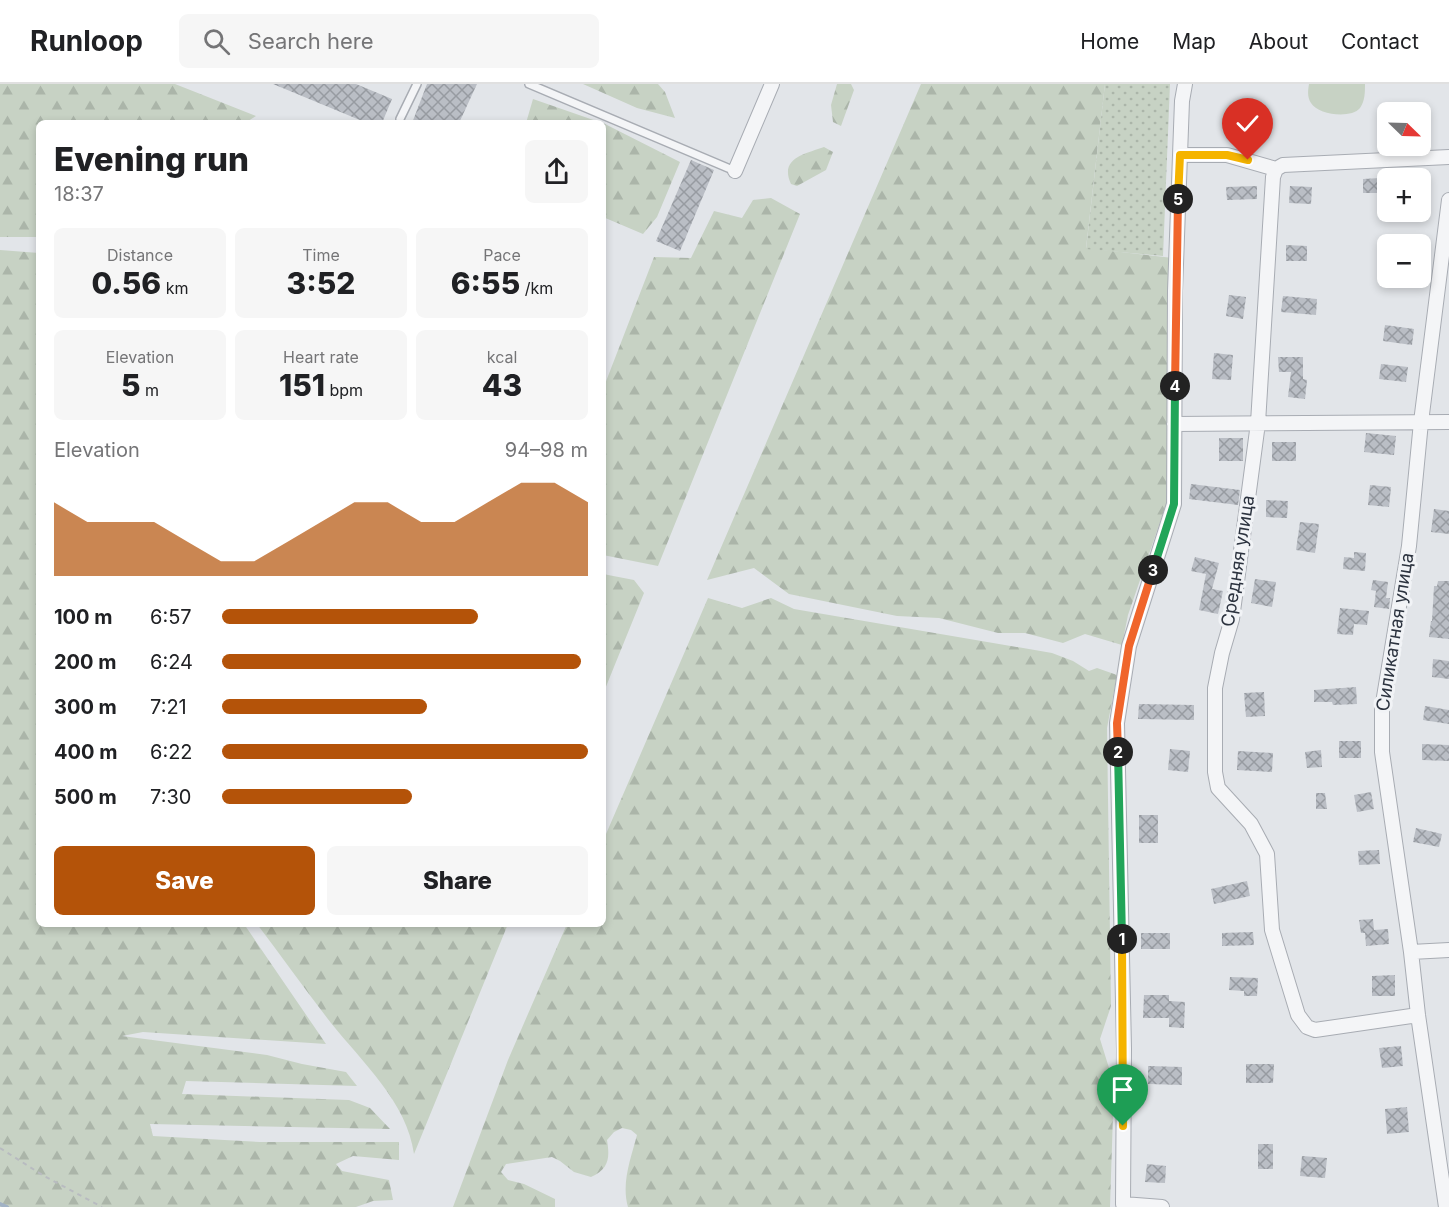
<!DOCTYPE html>
<html lang="en">
<head>
<meta charset="utf-8">
<style>
  :root { --surface:#fff; --page:#f6f6f6; --text:#202124; --muted:#757577; --line:#e0e0e0; --accent:#b45309 }
  body { margin:0; font-family:Inter,sans-serif; background:var(--page); color:var(--text); height:100vh; display:flex; flex-direction:column; font-size:22px; white-space:nowrap }
  * { box-sizing:border-box; margin:0 }
  p { font-size:20px; color:var(--muted) }
  .icon { flex:none; width:33px; height:33px; fill:none; stroke:currentColor; stroke-width:2; stroke-linecap:round; stroke-linejoin:round }
  .map { position:relative; flex:1; overflow:hidden }
  .sheet { position:absolute; left:36px; top:36px; width:570px; height:807px; display:flex; flex-direction:column; background:var(--surface); border-radius:9px; box-shadow:0 3px 9px #0003 }
  .sheet>* { flex:none }
  .needle { width:39px; rotate:113deg }
  .controls { position:absolute; left:1377px; top:18px; display:grid; gap:12px }
  .controls a { display:grid; place-items:center; width:54px; height:54px; border-radius:9px; background:var(--surface); box-shadow:0 3px 9px #0003; font-size:30px }
  .pin { position:absolute; display:grid; place-items:center; width:51px; height:51px; color:#fff; margin:-62px -26px; border-radius:50% 50% 50% 0; rotate:-45deg; box-shadow:0 0 6px #0007 }
  .pin .icon { rotate:45deg }
  .km { position:absolute; width:30px; height:30px; margin:-15px; border-radius:50%; background:#222; color:#fff; font-size:16px; line-height:30px; text-align:center }
  .round { display:grid; place-items:center; flex:none; width:63px; height:63px; border-radius:9px; background:var(--page) }
  .head { display:flex; align-items:center; justify-content:space-between; height:102px; padding:0 18px }
  h1 { font-size:33px; font-weight:800; line-height:45px }
  .figures { display:grid; grid-template-columns:repeat(3,1fr); gap:9px; height:102px; padding:6px 18px }
  .figures div { display:grid; align-content:center; border-radius:9px; background:var(--page); text-align:center }
  .figures b { font-size:30px; font-weight:800 }
  .figures small { font-size:16px; font-weight:400 }
  .figures p { font-size:16px }
  .chart { height:168px; padding:12px 18px }
  .chart p { display:flex; justify-content:space-between }
  .chart svg { width:100%; height:108px; margin-top:6px; fill:var(--accent); opacity:.7 }
  .primary-button { display:flex; gap:12px; margin-top:auto; padding:12px 18px }
  .primary-button a { flex:1; height:69px; border-radius:9px; background:var(--accent); color:#fff; font-size:24px; font-weight:800; line-height:69px; text-align:center }
  .primary-button a+a { background:var(--page); color:var(--text) }
  ul { padding:0 18px; list-style:none; font-size:20px }
  li { display:grid; grid-template-columns:96px 72px 1fr; align-items:center; height:45px }
  li i { height:15px; border-radius:8px; background:var(--accent) }
  header { display:flex; align-items:center; gap:36px; box-sizing:border-box; height:84px; padding:0 30px; background:var(--surface); border-bottom:2px solid var(--line) }
  header strong { font-size:28px }
  nav { display:flex; gap:33px; margin-inline-start:auto; font-size:21px }
  .search { width:420px; height:54px; background:var(--page); display:flex; align-items:center; gap:15px; box-sizing:border-box; padding:0 21px; border-radius:9px; color:var(--muted); font-size:22px }
  .map>svg:first-child { display:block }
  .grass { fill:#c7d2c4 }
  .forest { fill:url(#forest-firs) }
  .park { fill:url(#park-dots) }
  .lines { fill:none; stroke-linecap:round; stroke-linejoin:round }
  .stream { stroke:#a1b2c5; stroke-width:4 }
  .building { fill:url(#building-cross-hatch) }
  .service-casing { stroke:#a8acb3; stroke-width:10 }
  .minor-casing { stroke:#a8acb3; stroke-width:16 }
  .path { stroke:#b8bbc0; stroke-width:2; stroke-dasharray:4.5 4.5; stroke-linecap:butt }
  .service { stroke:#f4f5f7; stroke-width:7 }
  .minor { stroke:#f4f5f7; stroke-width:14 }
  .split-1-casing { stroke:#fff; stroke-width:12 }
  .split-2-casing { stroke:#fff; stroke-width:12 }
  .split-3-casing { stroke:#fff; stroke-width:12 }
  .split-4-casing { stroke:#fff; stroke-width:12 }
  .split-5-casing { stroke:#fff; stroke-width:12 }
  .split-6-casing { stroke:#fff; stroke-width:12 }
  .split-1 { stroke:#f5b400; stroke-width:8 }
  .split-2 { stroke:#22a559; stroke-width:8 }
  .split-3 { stroke:#f0652b; stroke-width:8 }
  .split-4 { stroke:#22a559; stroke-width:8 }
  .split-5 { stroke:#f0652b; stroke-width:8 }
  .split-6 { stroke:#f5b400; stroke-width:8 }
  .labels { text-anchor:middle; stroke-width:6; stroke-linejoin:round; paint-order:stroke }
  .street-label { font-size:18px; fill:#2c333f; stroke:#f1f3f6 }
</style>
</head>
<body>
<header>
<strong>Runloop</strong>
<div class="search"><svg class="icon" aria-label="search" viewBox="0 0 24 24"><circle cx="10" cy="10" r="6"/><path d="M15 15l6 6"/></svg>Search here</div>
<nav><a>Home</a><a>Map</a><a>About</a><a>Contact</a></nav>
</header>
<div class="map">
<svg width="1449" height="1123" viewBox="0 0 1449 1123">
  <defs>
    <pattern id="forest-firs" width="22" height="20" patternUnits="userSpaceOnUse" patternTransform="scale(1.5)"><rect width="22" height="20" fill="#c7d2c4"/><path d="M5 1l3.5 6h-7zM16 11l3.5 6h-7z" fill="#abb5a9"/></pattern>
    <pattern id="park-dots" width="8" height="8" patternUnits="userSpaceOnUse" patternTransform="scale(1.5)"><rect width="8" height="8" fill="#c7d2c4"/><path d="M2 2h.1M6 6h.1" fill="none" stroke="#abb5a9" stroke-width="1.8" stroke-linecap="round"/></pattern>
    <pattern id="building-cross-hatch" width="8" height="8" patternUnits="userSpaceOnUse" patternTransform="scale(1.5)"><rect width="8" height="8" fill="#babec5"/><path d="M0 0l8 8M0 8l8-8" fill="none" stroke="#979ba1"/></pattern>
  </defs>
  <rect width="100%" height="100%" fill="#e2e5e9"/>
  <!-- grass -->
  <path class="grass" d="M1309,0h56c0,8 0,17 -5,24 -9,11 -42,7 -49,-5 -4,-6 -3,-13 -2,-19z"/>
  <!-- forest -->
  <path class="forest" d="M0,0h175l81,32 -11,7h-206v114h-39z
    M583,0h75l7,8 10,26 -38,-10z
    M837,0h14l3,6 -13,36 -8,-4 -2,-17z
    M921,0h184l-19,164 87,10 -5,241 -40,116 -6,30 -37,-11 -22,9 -38,-10h-27l-59,-15 -42,-2 -108,-22 -35,-26 -47,12z
    M533,15l69,24h-76z
    M603,39l77,39 -23,55 -14,17 -40,-17z
    M824,63l9,5 -7,18 -29,16 -6,-2c-12,-26 14,-30 33,-37z
    M771,114l29,16 -142,352 -55,-11v-170l2,-1 49,-127 37,1 23,-47 28,7 11,-18z
    M0,166l39,3v671h205l82,120 -183,-12 -21,4 145,19 35,9 44,8 11,14 -171,-5 -4,13 167,6 21,8 20,21 -240,-5 3,12 107,6h139v18l-46,-4 -17,8 6,7 47,9 4,20 -20,1 -17,6h-356z
    M603,490l31,6 10,13 -41,101z
    M708,514l34,10 29,-10 23,11 258,44 21,8 16,10 8,-3 20,7 -10,53 4,278 -11,33 14,45 -4,123h-482c-7,-24 3,-49 9,-72l-6,-5 -9,-2 -8,4 -7,8c3,18 2,29 -16,37l-17,-5 -14,-11 -8,-4 -46,7 -5,8 7,8 16,4 31,15v8h-102l55,-147 59,-136h36v-83z
    M257,840h251l-94,230c-7,-52 -52,-92 -83,-131 -25,-32 -49,-66 -74,-99z"/>
  <!-- park -->
  <path class="park" d="M1105,0h65l-7,172 -77,-7z"/>
  <g class="lines">
    <!-- stream -->
    <path class="stream" d="M0,1120l7,3"/>
  </g>
  <!-- building -->
  <path class="building" d="M273,0h83l36,15 -10,24h-15z
    M427,0h50l-18,39h-47z
    M691,76l23,10 -34,81 -24,-10z
    M1380,94v15h-17v-14z
    M1257,102v13l-30,1 -1,-13z
    M1290,102l22,1 -1,17 -22,-1z
    M1286,161l21,1v15h-21z
    M1229,211l17,2 -3,22 -17,-3z
    M1283,212l34,3 -1,16 -35,-3z
    M1385,241l29,4 -2,16 -29,-4z
    M1214,269l19,2 -2,25 -19,-1z
    M1278,273h25v22l4,1 -2,19 -17,-2 3,-25h-12z
    M1381,280l27,3 -2,15 -27,-3z
    M1366,349l30,3 -2,19 -30,-3z
    M1219,354h24v23h-24z
    M1272,358h24v19h-24z
    M1191,400l49,6 -2,15 -49,-6z
    M1370,401l21,2 -2,20 -21,-2z
    M1266,416l22,1 -1,17 -21,-1z
    M1434,425l15,2v23l-18,-2z
    M1300,438l19,2 -4,29 -19,-3z
    M1354,468l12,1 -1,18 -22,-2 1,-12 10,1z
    M1195,473l24,6 -7,26 11,2 -5,23 -19,-4 7,-36 -15,-3z
    M1255,495l21,3 -4,25 -21,-4z
    M1373,496l15,2 -2,16h4l-1,11 -15,-2 2,-16 -5,-1z
    M1438,497h11v58l-20,-2 2,-16h1l2,-35h3z
    M1340,524l29,3 -2,14 -13,-1 -1,11 -16,-1z
    M1433,575l16,2v18l-17,-2z
    M1356,603l1,17 -24,1 -1,-3h-18v-12z
    M1264,608l1,24 -19,1 -2,-24z
    M1139,620l55,1v15l-56,-1z
    M1425,622l24,4v14l-26,-4z
    M1339,657h22v17h-22z
    M1422,660l27,1v16l-27,-1z
    M1170,665l20,2 -2,21 -20,-2z
    M1321,666l1,17 -15,1 -2,-16z
    M1238,667l35,2 -1,19 -35,-2z
    M1371,708l3,17 -17,3 -3,-17z
    M1316,709h9l2,16h-11z
    M1139,731h19v28h-19z
    M1416,744l26,6 -3,13 -26,-5z
    M1379,766l1,14 -21,1 -1,-14z
    M1247,797l3,15 -36,8 -3,-15z
    M1373,835l1,11 14,-1 1,15 -23,2 -1,-13h-4l-2,-13z
    M1253,848l1,13 -32,1v-13z
    M1141,849h29v16h-29z
    M1395,891v21h-23v-20z
    M1230,893l28,1 -1,18h-13v-5l-15,-1z
    M1144,911h25v6l16,1 -1,26 -15,-1v-9h-26z
    M1401,962l2,20 -21,2 -3,-20z
    M1246,980h28l-1,19h-27z
    M1148,982l34,1v18l-34,-1z
    M1407,1023l2,25 -22,2 -2,-25z
    M1258,1060h15v25h-15z
    M1302,1072l25,2 -2,20 -25,-2z
    M1147,1080l19,2 -1,17 -20,-1z"/>
  <g class="lines">
    <!-- service casing -->
    <g class="service-casing">
      <path id="service" d="M529,0l206,87
        M400,35l17,-35"/>
    </g>
    <!-- minor casing -->
    <g class="minor-casing">
      <path id="minor" d="M1180,71h47l49,14
        M735,87l37,-87
        M1174,340l275,-2
        M1411,868l38,-2
        M1418,931l-103,15 -8,-3 -9,-12 -26,-85 -5,-76 -16,-30 -33,-36 -3,-16v-84l7,-35 10,-34 26,-196 15,-246 3,-8 7,-4 166,-8
        M1162,1123l-39,-3 1,-155 -7,-326 12,-77 45,-142 1,-213 7,-190 3,-17
        M1446,1123l-28,-192 -7,-63 -29,-200v-43l27,-163 12,-124 28,-222"/>
    </g>
    <!-- path -->
    <path class="path" d="M0,1064l44,28 58,31"/>
    <!-- service -->
    <use href="#service" class="service"/>
    <!-- minor -->
    <use href="#minor" class="minor"/>
  </g>
  <g class="lines">
    <!-- split-1 casing -->
    <g class="split-1-casing">
      <path id="split-1" d="M1122,855l1,187"/>
    </g>
    <!-- split-2 casing -->
    <g class="split-2-casing">
      <path id="split-2" d="M1118,668l4,187"/>
    </g>
    <!-- split-3 casing -->
    <g class="split-3-casing">
      <path id="split-3" d="M1118,668l-1,-29 12,-77 24,-76"/>
    </g>
    <!-- split-4 casing -->
    <g class="split-4-casing">
      <path id="split-4" d="M1153,486l21,-66 1,-118"/>
    </g>
    <!-- split-5 casing -->
    <g class="split-5-casing">
      <path id="split-5" d="M1175,302l3,-187"/>
    </g>
    <!-- split-6 casing -->
    <g class="split-6-casing">
      <path id="split-6" d="M1178,115l2,-44h47l21,5"/>
    </g>
    <!-- split-1 -->
    <use href="#split-1" class="split-1"/>
    <!-- split-2 -->
    <use href="#split-2" class="split-2"/>
    <!-- split-3 -->
    <use href="#split-3" class="split-3"/>
    <!-- split-4 -->
    <use href="#split-4" class="split-4"/>
    <!-- split-5 -->
    <use href="#split-5" class="split-5"/>
    <!-- split-6 -->
    <use href="#split-6" class="split-6"/>
  </g>
  <g class="labels">
    <!-- street labels -->
    <g class="street-label">
      <text transform="translate(1238 477) rotate(-81)" y="6">Средняя улица</text>
      <text transform="translate(1395 548) rotate(-81)" y="6">Силикатная улица</text>
    </g>
  </g>
</svg>
<div class="controls">
<a><svg class="needle" viewBox="-14 -14 28 28"><path d="M0-13l5 13h-10z" fill="#e53935"/><path d="M0 13l5-13h-10z" fill="#757577"/></svg></a>
<a>+</a>
<a>−</a>
</div>
<div class="pin" style="left:1123px;top:1042px;background:#1e9e55"><svg class="icon" aria-label="arrive" viewBox="0 0 24 24"><path d="M6 21V4h12l-3 4 3 4H6"/></svg></div>
<div class="pin" style="left:1248px;top:76px;background:#d93025"><svg class="icon" aria-label="check" viewBox="0 0 24 24"><path d="M5 12l5 5 9-10"/></svg></div>
<b class="km" style="left:1122px;top:855px">1</b>
<b class="km" style="left:1118px;top:668px">2</b>
<b class="km" style="left:1153px;top:486px">3</b>
<b class="km" style="left:1175px;top:302px">4</b>
<b class="km" style="left:1178px;top:115px">5</b>
<section class="sheet">
<div class="head"><div><h1>Evening run</h1><p>18:37</p></div><a class="round"><svg class="icon" aria-label="share" viewBox="0 0 24 24"><path d="M12 15V3M7 8l5-5 5 5M5 13v7h14v-7"/></svg></a></div>
<div class="figures">
<div><p>Distance</p><b>0.56<small> km</small></b></div>
<div><p>Time</p><b>3:52</b></div>
<div><p>Pace</p><b>6:55<small> /km</small></b></div>
</div>
<div class="figures">
<div><p>Elevation</p><b>5<small> m</small></b></div>
<div><p>Heart rate</p><b>151<small> bpm</small></b></div>
<div><p>kcal</p><b>43</b></div>
</div>
<div class="chart"><p><span>Elevation</span>94–98 m</p>
<svg viewBox="0 0 160 44" preserveAspectRatio="none"><path d="M0 44V14L10 22L20 22L30 22L40 30L50 38L60 38L70 30L80 22L90 14L100 14L110 22L120 22L130 14L140 6L150 6L160 14V44z"/></svg>
</div>
<ul>
<li><b>100 m</b>6:57<i style="width:70%"></i></li>
<li><b>200 m</b>6:24<i style="width:98%"></i></li>
<li><b>300 m</b>7:21<i style="width:56%"></i></li>
<li><b>400 m</b>6:22<i style="width:100%"></i></li>
<li><b>500 m</b>7:30<i style="width:52%"></i></li>
</ul>
<div class="primary-button"><a>Save</a><a>Share</a></div>
</section>
</div>
</body>
</html>
